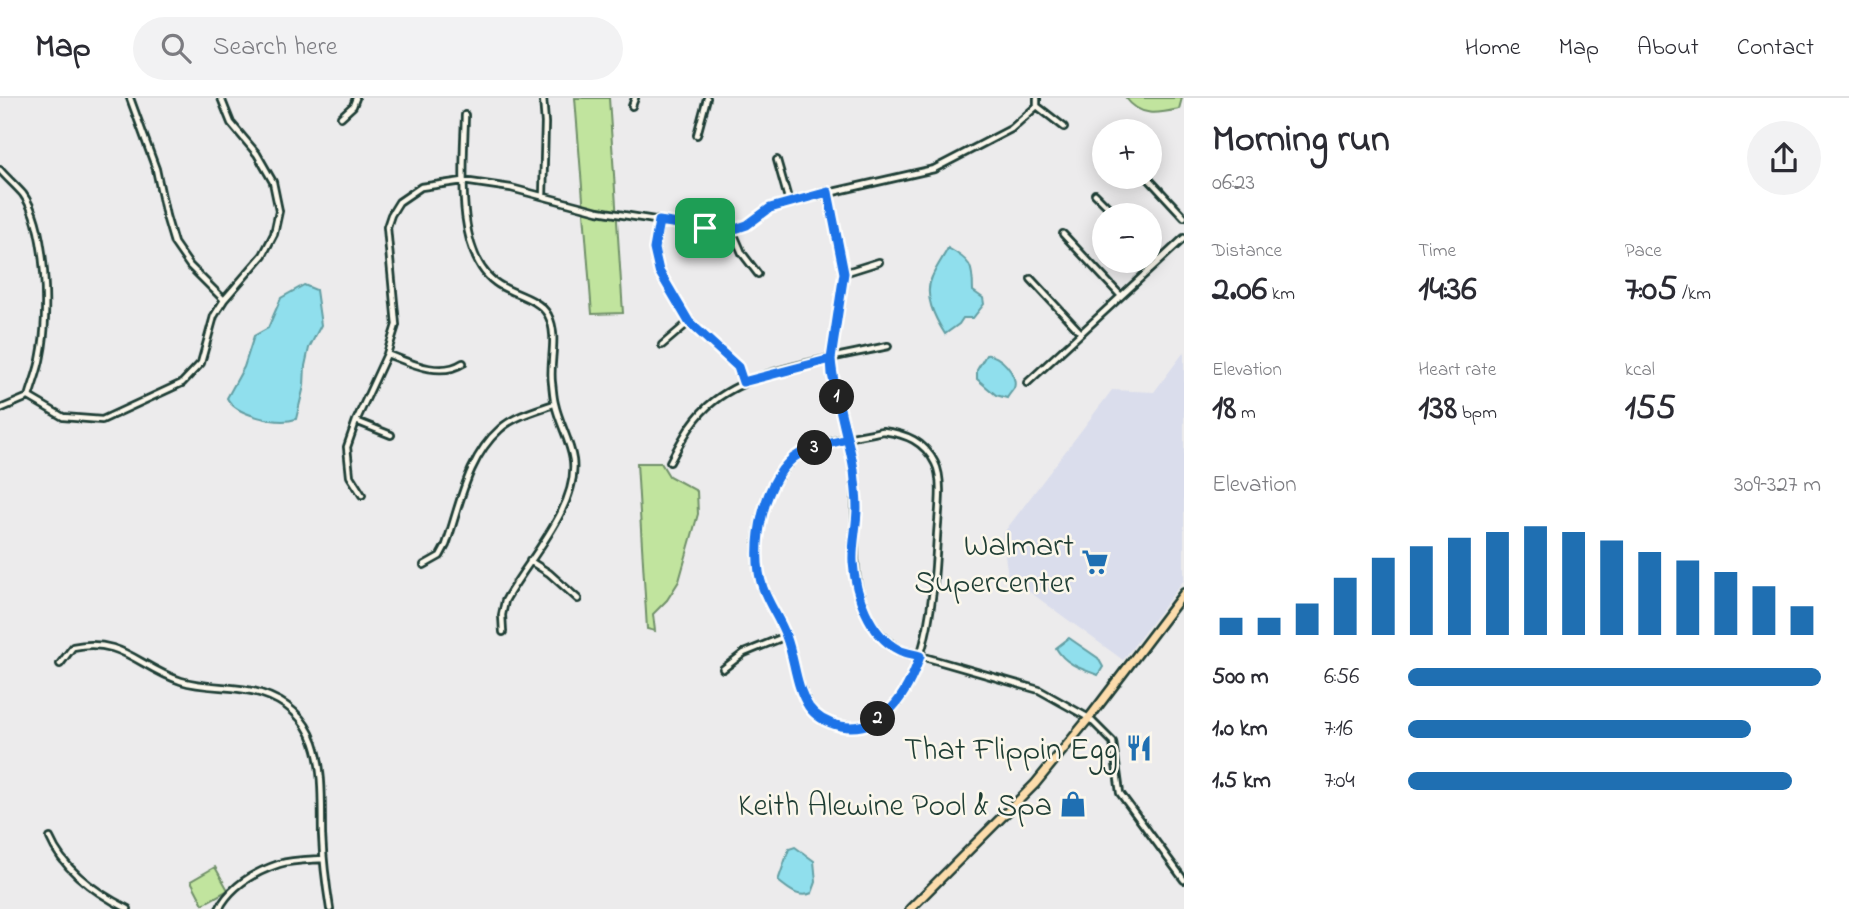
<!DOCTYPE html>
<html lang="en">
<head>
<meta charset="utf-8">
<style>
  :root { --surface:#fff; --page:#f2f2f3; --text:#2b2b33; --muted:#7c7c81; --line:#e1e1e2; --accent:#1f6fb2 }
  body { margin:0; font-family:"Indie Flower",sans-serif; background:var(--page); color:var(--text); height:100vh; display:flex; flex-direction:column; font-size:26px; white-space:nowrap }
  * { box-sizing:border-box; margin:0 }
  p { font-size:23px; color:var(--muted) }
  .icon { flex:none; width:38px; height:38px; fill:none; stroke:currentColor; stroke-width:2; stroke-linecap:round; stroke-linejoin:round }
  .map { position:relative; flex:1; overflow:hidden }
  .drawer { display:flex; flex-direction:column; background:var(--surface); width:665px }
  .drawer>* { flex:none }
  .controls { position:absolute; left:1092px; top:21px; display:grid; gap:14px }
  .controls a { display:grid; place-items:center; width:70px; height:70px; border-radius:50%; background:var(--surface); box-shadow:0 4px 18px #0003; font-size:35px }
  .pin { position:absolute; display:grid; place-items:center; width:60px; height:60px; color:#fff; margin:-30px; border-radius:14px; box-shadow:0 4px 10px #0006 }
  .km { position:absolute; width:35px; height:35px; margin:-18px; border-radius:50%; background:#222; color:#fff; font-size:19px; line-height:35px; text-align:center }
  .round { display:grid; place-items:center; flex:none; width:74px; height:74px; border-radius:37px; background:var(--page) }
  .overview { display:flex; align-items:center; justify-content:space-between; height:119px; padding:0 28px }
  h1 { font-size:38px; font-weight:700; line-height:52px }
  .figures { display:grid; grid-template-columns:repeat(3,1fr); gap:10px; height:119px; padding:7px 28px }
  .figures div { display:grid; align-content:center }
  .figures b { font-size:35px; font-weight:700 }
  .figures small { font-size:19px; font-weight:400 }
  .figures p { font-size:19px }
  .chart { height:196px; padding:14px 28px }
  .chart p { display:flex; justify-content:space-between }
  .chart svg { width:100%; height:126px; margin-top:7px; stroke:var(--accent); stroke-width:6 }
  ul { padding:0 28px; list-style:none; font-size:23px }
  li { display:grid; grid-template-columns:112px 84px 1fr; align-items:center; height:52px }
  li i { height:18px; border-radius:9px; background:var(--accent) }
  header { display:flex; align-items:center; gap:42px; box-sizing:border-box; height:98px; padding:0 35px; background:var(--surface); border-bottom:2px solid var(--line) }
  header strong { font-size:33px }
  nav { display:flex; gap:38px; margin-inline-start:auto; font-size:24px }
  .search { width:490px; height:63px; background:var(--page); display:flex; align-items:center; gap:18px; box-sizing:border-box; padding:0 24px; border-radius:38px; color:var(--muted); font-size:26px }
  main { display:flex; flex:1; min-height:0 }
  .map>svg:first-child { display:block }
  .built { fill:#daddec }
  .green { fill:#c1e49e; stroke:#709069; stroke-width:2 }
  .water { fill:#90dfed; stroke:#639ea3; stroke-width:2 }
  .lines { fill:none; stroke-linecap:round; stroke-linejoin:round }
  .street-casing { stroke:#1f3d34; stroke-width:10 }
  .primary-casing { stroke:#1f3d34; stroke-width:12 }
  .street { stroke:#fbf7ec; stroke-width:4.5 }
  .primary { stroke:#fcdcac; stroke-width:7 }
  .route-casing { stroke:#fff; stroke-width:14 }
  .route { stroke:#1a73e8; stroke-width:9 }
  .labels { text-anchor:middle; stroke-width:5; stroke-linejoin:round; paint-order:stroke }
  .poi-label { font-size:32px; fill:#1f3d34; stroke:#fbf7ec; text-anchor:end }
</style>
</head>
<body>
<header>
<strong>Map</strong>
<div class="search"><svg class="icon" aria-label="search" viewBox="0 0 24 24"><circle cx="10" cy="10" r="6"/><path d="M15 15l6 6"/></svg>Search here</div>
<nav><a>Home</a><a>Map</a><a>About</a><a>Contact</a></nav>
</header>
<main>
<div class="map">
<svg width="1184" height="811" viewBox="0 0 1184 811">
  <rect width="100%" height="100%" fill="#ecebec"/>
  <filter id="ink" filterUnits="userSpaceOnUse"><feTurbulence type="fractalNoise" baseFrequency=".0143" numOctaves="2"/><feDisplacementMap in="SourceGraphic" scale="14" xChannelSelector="R" yChannelSelector="G"/><feConvolveMatrix kernelMatrix="1 2 1 2 8 2 1 2 1" color-interpolation-filters="sRGB"/></filter>
  <g filter="url(#ink)">
    <!-- built -->
    <path class="built" d="M1184,254v228l-61,80 -115,-84 -6,-41 110,-145 42,2z"/>
    <!-- green -->
    <path class="green" d="M575,0h34l14,215 -31,1z
      M1126,0h56l-3,11c-22,5 -39,8 -53,-11z
      M637,365h24l8,13 28,15 1,23 -19,67 -12,19 -14,14 2,17 -8,-2z
      M215,769l13,23 -25,14 -12,-23z"/>
    <!-- water -->
    <path class="water" d="M948,150c23,13 25,17 25,43l10,7 1,6 -11,14h-10l-4,6 -14,10c-10,-16 -22,-38 -13,-57 4,-10 11,-19 16,-29z
      M304,187l12,5 5,35 -12,23 -4,18 -1,20 -8,33c-18,6 -61,-4 -69,-21l17,-31 10,-31 14,-8 13,-30z
      M986,257c13,-2 33,20 28,33 -1,2 -6,8 -7,10l-11,-3 -19,-16v-9z
      M1069,540l29,20 5,9 -5,8c-17,-6 -33,-11 -42,-27z
      M795,749l19,14 2,21 -4,11c-14,6 -23,-4 -34,-12l11,-32z"/>
    <g class="lines">
      <!-- street casing -->
      <g class="street-casing">
        <path id="street" d="M130,0l26,71 10,47 8,27 16,23 34,34
          M1037,0v8
          M632,8l3,-8
          M1037,8l27,21
          M465,17c-1,46 -11,137 30,167 15,12 43,15 53,33 11,21 1,46 4,68 1,7 1,14 3,21 4,19 15,36 18,56 6,47 -47,102 -68,141l-3,14 1,17
          M341,19l12,-11 3,-8
          M697,37l10,-37
          M777,62l12,42
          M0,72c7,8 16,16 23,24 24,33 26,122 18,161 -2,14 -8,28 -12,42
          M1147,79l37,40
          M828,94l16,81 -13,86 1,15c7,33 18,66 22,99 7,62 -18,136 46,177l139,40 50,28 24,24 7,51 64,87
          M1095,96l21,21
          M543,98l2,-73 -2,-25
          M659,123l-5,28 5,22 30,51 49,45 5,15
          M732,132l10,23 16,21
          M1063,136l58,62
          M1150,153l9,10
          M844,175l35,-11
          M1031,181l50,54
          M662,247l27,-23
          M387,256c23,9 53,24 76,9
          M1027,285l157,-145
          M29,299l34,20 39,3 80,-37 19,-20 13,-47 10,-16 39,-45 11,-21 5,-23 -6,-29 -16,-28 -26,-31 -10,-25
          M0,311l28,-12
          M356,323l35,14
          M883,333c23,3 41,10 52,32 9,17 3,53 2,73 -3,56 -10,198 -93,190 -47,-4 -45,-57 -58,-90 -6,-17 -17,-32 -23,-48 -15,-42 -1,-104 34,-132 19,-15 63,-20 86,-25z
          M670,364c12,-22 23,-45 44,-61 42,-33 121,-43 174,-55
          M362,397l-12,-19 -3,-29 9,-26 31,-67 9,-29 -9,-98 4,-12 8,-13 22,-15 42,-6 48,7 87,23 107,17 27,2 15,-5 23,-17 19,-6 145,-33 77,-40 26,-23
          M530,463l19,12 29,26
          M424,467l16,-9 6,-11c14,-40 21,-87 54,-116 14,-13 37,-19 54,-25
          M60,566l13,-17c49,-10 65,20 108,34 25,8 53,4 79,12 68,21 61,84 62,142 1,25 4,49 8,74
          M723,571l21,-16 42,-17
          M50,740c14,33 46,55 78,71
          M219,811c12,-23 36,-37 60,-45 13,-4 30,-4 44,-5"/>
      </g>
      <!-- primary casing -->
      <g class="primary-casing">
        <path id="primary" d="M910,811l125,-125 54,-66 95,-125"/>
      </g>
      <!-- street -->
      <use href="#street" class="street"/>
      <!-- primary -->
      <use href="#primary" class="primary"/>
    </g>
  </g>
  <g class="lines" filter="url(#ink)">
    <!-- route casing -->
    <g class="route-casing">
      <path id="route" d="M705,130l-46,-7 -5,28 5,22 30,51 49,45 5,15 88,-23c3,38 17,74 23,111 1,12 3,26 3,38 0,18 -5,36 -4,54 2,31 16,73 46,88 6,3 14,4 21,6 -12,36 -35,78 -80,70 -12,-3 -24,-9 -31,-19 -14,-21 -14,-48 -23,-71 -6,-17 -17,-31 -23,-48 -14,-37 0,-115 38,-135 14,-7 31,-10 46,-14l-15,-65 -1,-15 13,-86 -16,-81 -58,16 -23,17 -15,5 -27,-2"/>
    </g>
    <!-- route -->
    <use href="#route" class="route"/>
  </g>
  <!-- icons -->
  <defs>
    <g id="supermarket-bare" transform="scale(2.1)"><path d="M-6-5.5h2.5l.6 2H6L4.5 2H-2.5L-4.4-4H-6ZM-1.5 3.2a1.3 1.3 0 1 0 .1 0ZM3 3.2a1.3 1.3 0 1 0 .1 0Z" fill="#1f6fb2" stroke="#fbf7ec" stroke-width="2.5" paint-order="stroke"/></g>
    <g id="restaurant-bare" transform="scale(2.1)"><path d="M-5-6h1v4h1v-4h1v4h1v-4h1v5L-1.5 .5V6h-2V.5L-5-1ZM5-6V6H3V1.5H1.5Q1.5-4 5-6Z" fill="#1f6fb2" stroke="#fbf7ec" stroke-width="2.5" paint-order="stroke"/></g>
    <g id="shop-bare" transform="scale(2.1)"><path d="M-5-2.5h2.3a2.7 3.5 0 0 1 5.4 0H5L5.5 6h-11ZM-1.5-2.5h3a1.5 2.3 0 0 0-3 0Z" fill="#1f6fb2" stroke="#fbf7ec" stroke-width="2.5" paint-order="stroke"/></g>
  </defs>
  <g fill-rule="evenodd">
    <use href="#supermarket-bare" x="1095" y="464"/>
    <use href="#restaurant-bare" x="1139" y="650"/>
    <use href="#shop-bare" x="1073" y="706"/>
  </g>
  <g class="labels">
    <!-- poi labels -->
    <g class="poi-label">
      <text x="1074" y="457">Walmart<tspan x="1074" dy="37">Supercenter</tspan></text>
      <text x="1118" y="661">That Flippin Egg</text>
      <text x="1052" y="717">Keith Alewine Pool &amp; Spa</text>
    </g>
  </g>
</svg>
<div class="controls">
<a>+</a>
<a>−</a>
</div>
<div class="pin" style="left:705px;top:130px;background:#1e9e55"><svg class="icon" aria-label="arrive" viewBox="0 0 24 24"><path d="M6 21V4h12l-3 4 3 4H6"/></svg></div>
<b class="km" style="left:837px;top:299px">1</b>
<b class="km" style="left:878px;top:621px">2</b>
<b class="km" style="left:815px;top:350px">3</b>
</div>
<section class="drawer">
<div class="overview"><div><h1>Morning run</h1><p>06:23</p></div><a class="round"><svg class="icon" aria-label="share" viewBox="0 0 24 24"><path d="M12 15V3M7 8l5-5 5 5M5 13v7h14v-7"/></svg></a></div>
<div class="figures">
<div><p>Distance</p><b>2.06<small> km</small></b></div>
<div><p>Time</p><b>14:36</b></div>
<div><p>Pace</p><b>7:05<small> /km</small></b></div>
</div>
<div class="figures">
<div><p>Elevation</p><b>18<small> m</small></b></div>
<div><p>Heart rate</p><b>138<small> bpm</small></b></div>
<div><p>kcal</p><b>155</b></div>
</div>
<div class="chart"><p><span>Elevation</span>309–327 m</p>
<svg viewBox="0 0 160 44" preserveAspectRatio="none"><path d="M5 44V38M15 44V38M25 44V33M35 44V24M45 44V17M55 44V13M65 44V10M75 44V8M85 44V6M95 44V8M105 44V11M115 44V15M125 44V18M135 44V22M145 44V27M155 44V34"/></svg>
</div>
<ul>
<li><b>500 m</b>6:56<i style="width:100%"></i></li>
<li><b>1.0 km</b>7:16<i style="width:83%"></i></li>
<li><b>1.5 km</b>7:04<i style="width:93%"></i></li>
</ul>
</section>
</main>
</body>
</html>
